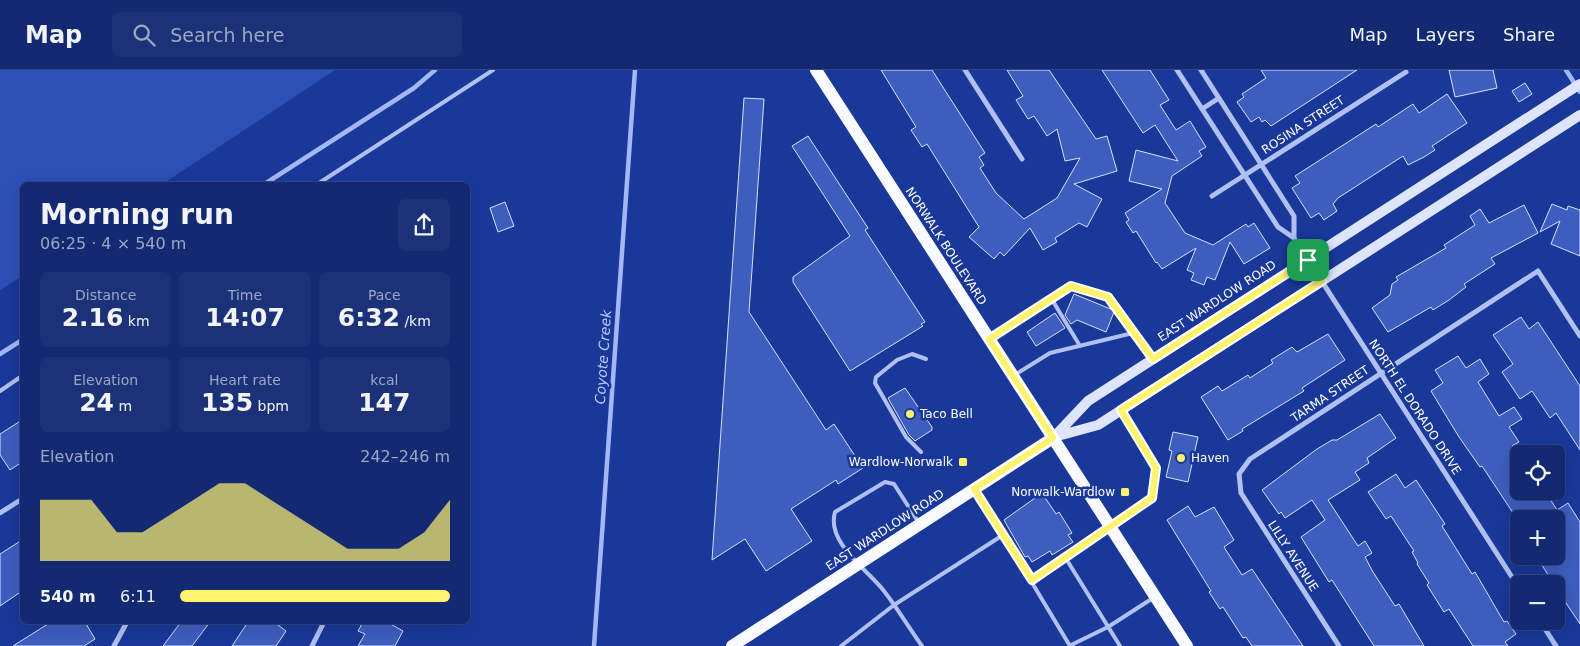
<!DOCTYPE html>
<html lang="en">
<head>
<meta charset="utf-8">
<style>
  :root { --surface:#132a73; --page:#1c3278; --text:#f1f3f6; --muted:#9da7c4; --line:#324685; --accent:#fff26f }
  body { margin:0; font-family:"DejaVu Sans",sans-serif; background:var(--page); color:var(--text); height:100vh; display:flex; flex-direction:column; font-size:19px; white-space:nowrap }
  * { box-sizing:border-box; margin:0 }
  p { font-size:16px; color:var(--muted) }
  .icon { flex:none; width:28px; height:28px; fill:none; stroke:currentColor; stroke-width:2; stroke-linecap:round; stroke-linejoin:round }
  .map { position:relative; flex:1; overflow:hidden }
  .sheet { position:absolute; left:20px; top:112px; width:450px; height:442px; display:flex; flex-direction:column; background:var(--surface); border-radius:8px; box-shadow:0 5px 20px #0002,0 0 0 1px var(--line) }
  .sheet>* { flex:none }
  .controls { position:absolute; left:1510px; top:375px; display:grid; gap:10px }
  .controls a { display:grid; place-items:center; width:55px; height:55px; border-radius:8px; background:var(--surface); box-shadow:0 5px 20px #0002,0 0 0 1px var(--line); font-size:25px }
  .pin { position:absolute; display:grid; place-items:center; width:42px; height:42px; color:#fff; margin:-21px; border-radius:10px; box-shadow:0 2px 8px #0006 }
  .round { display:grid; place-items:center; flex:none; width:52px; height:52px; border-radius:8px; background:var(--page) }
  .summary { display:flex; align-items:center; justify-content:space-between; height:85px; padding:0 20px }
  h1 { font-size:28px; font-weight:700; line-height:38px }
  .figures { display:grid; grid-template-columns:repeat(3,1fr); gap:8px; height:85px; padding:5px 20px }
  .figures div { display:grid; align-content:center; border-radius:8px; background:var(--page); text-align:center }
  .figures b { font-size:25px; font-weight:700 }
  .figures small { font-size:14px; font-weight:400 }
  .figures p { font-size:14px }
  .chart { height:140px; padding:10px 20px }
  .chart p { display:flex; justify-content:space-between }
  .chart svg { width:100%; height:90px; margin-top:5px; fill:var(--accent); opacity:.7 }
  ul { padding:0 20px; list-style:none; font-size:16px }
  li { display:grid; grid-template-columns:80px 60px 1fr; align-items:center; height:38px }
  li i { height:12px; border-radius:6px; background:var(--accent) }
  header { display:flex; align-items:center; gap:30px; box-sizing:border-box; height:70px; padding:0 25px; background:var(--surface); border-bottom:1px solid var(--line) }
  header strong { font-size:24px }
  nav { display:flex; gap:28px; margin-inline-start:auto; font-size:18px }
  .search { width:350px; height:45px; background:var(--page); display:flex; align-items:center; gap:12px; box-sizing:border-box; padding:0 18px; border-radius:8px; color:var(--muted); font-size:19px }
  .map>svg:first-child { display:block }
  .green { fill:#2d50b7 }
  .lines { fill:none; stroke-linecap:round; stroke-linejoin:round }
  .stream { stroke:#a2b7f3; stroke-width:4.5 }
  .building { fill:#3e5ebf; stroke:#d6e0fc }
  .lane { stroke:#afc0f1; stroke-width:4 }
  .street { stroke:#afc0f1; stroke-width:5 }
  .secondary { stroke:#dde4fc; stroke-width:10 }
  .primary { stroke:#f9faff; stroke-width:12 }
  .route-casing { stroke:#fff; stroke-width:10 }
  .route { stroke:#fff26f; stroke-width:6 }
  .poi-dot { fill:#fff26f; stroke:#193899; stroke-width:2 }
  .labels { text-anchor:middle; stroke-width:5; stroke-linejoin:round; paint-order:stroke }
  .street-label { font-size:12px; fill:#fff; stroke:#193899 }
  .poi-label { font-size:12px; fill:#fff; stroke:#193899; text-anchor:start }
  .water-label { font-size:14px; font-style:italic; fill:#bbcbf7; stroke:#193899 }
</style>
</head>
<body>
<header>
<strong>Map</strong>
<div class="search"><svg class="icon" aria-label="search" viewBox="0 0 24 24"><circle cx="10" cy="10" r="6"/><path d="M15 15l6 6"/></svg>Search here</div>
<nav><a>Map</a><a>Layers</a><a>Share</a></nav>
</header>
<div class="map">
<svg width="1580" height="576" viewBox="0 0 1580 576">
  <rect width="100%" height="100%" fill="#193899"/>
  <!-- green -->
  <path class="green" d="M0,0h335l-174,115h-139v91l-22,14z"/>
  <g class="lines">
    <!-- stream -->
    <path class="stream" d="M1566,0l14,22
      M263,115l151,-97 21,-18
      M0,284l22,-14
      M594,576l41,-576"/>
  </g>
  <!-- building -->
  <path class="building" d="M881,0h51l53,83 -6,4 5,8 -4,3 16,25 28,26 33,-21 23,-40 -15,3 -8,-32 -10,7 -13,-20 -6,3 -12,-19 7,-4 -16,-26h42l47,69 11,-3 10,35 -43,13 28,15 -15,28 -8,-4 -24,15 2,4 -14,8 -13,-22 -26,28 -4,-4 -6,7 -25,-22 10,-10 -52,-83 -5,3 -11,-17 5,-3z
    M1102,0h48l19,30 -9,5 16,25 14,-9 16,26 -7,4 3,5 -30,20 -7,27 20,30 28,12 33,-21 2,3 6,-4 16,25 -26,16 -14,-22 -15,38 -8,-3 -3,8 -13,-5 3,-7 -7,-3 9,-22 -34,21 -5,-7 -1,1 -20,-32 -3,2 -7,-11 3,-2 -4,-7 37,-24 -33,-8 7,-31 42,11 -23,-36 -12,8z
    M1261,0h96l-86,56 -6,-6 -3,2 -3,-5 -8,5 -14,-20 7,-5 -2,-3 24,-16z
    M1449,0h44l4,18 -42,9z
    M1525,13l7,11 -13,8 -7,-11z
    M1447,24l20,29 -35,23 3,4 -11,7 -16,8 -5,-9 -65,42 -5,6 4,7 -13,9 -5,-7 -8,5 -19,-30 8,-5 -5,-7 81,-52 2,3 35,-23 6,9z
    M744,28l20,1 -15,213 77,118 8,-6 29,44 -25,16 -2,-4 -45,29 21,32 -46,30 -21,-32 -33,21z
    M808,66l60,92 -3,2 60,92 -4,2 2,2 -73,45 -57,-89v-5l57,-41 -58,-90z
    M505,132l9,24 -16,6 -8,-24z
    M1552,134l15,6 1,-4 12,4v46l-29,-12 9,-23 -20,11z
    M1524,135l14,28 -47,25 4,6 -31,20 2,3 -17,13 -16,10 -2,-3 -43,25 -16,-24 18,-13 2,-11 6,-4 -2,-3 50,-29 -2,-3 31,-20 -5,-9 10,-7 9,14z
    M1074,224l39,16 1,2 -8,20 -29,-12 -6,4 -6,-9z
    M1055,243l10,15 -29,18 -9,-14z
    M1521,247l8,12 9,-7 42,64v64l-24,-37 -6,5 -18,-27 -12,8 -18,-27 11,-8 -20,-29z
    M1328,264l17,26 -43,28 2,3 -62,38 1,2 -15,9 -27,-43 17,-11 4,5 26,-16 2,3 23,-15 -2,-3 21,-13 5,5z
    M1458,286l8,12 14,-9 9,15 -11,8 21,34 15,-9 8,12 -13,8 10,15 -7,4 7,9v36h26l12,19 11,-7 12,19v102l-24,-36v-4h-2l-18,-28h20v-37h-39l-35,-53 -2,1 -21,-30 -28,-46 12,-8 -8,-13z
    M905,318l27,39v3l-17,11 -6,-6 -21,-37z
    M1380,344l16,24 -29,20 2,5 -14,9 5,8 -32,20 30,46 7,-5 7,12 -7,4 8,15 22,34 4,-2 25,42h-50l-42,-66 -3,2 -28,-45 24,-17 -13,-20 -27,18 -4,-6 -2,2 -17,-24 55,-41 15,-9h5z
    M22,350v42l-12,8 -10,-15v-21z
    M1173,362l25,5 -10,45 -22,-5 6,-26 -3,-1z
    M1396,404l9,14 11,-8 29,44 -3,2 30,48 3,-2 29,50 3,-1 9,13 -11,8 3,4h-35l-24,-37 -5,3 -17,-27 2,-2 -12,-19 1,-1 -6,-11 2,-1 -23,-35 -5,3 -18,-27z
    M1042,423l14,21 3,-2 13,21 -4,2 5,7 -21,13 -2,-4 -18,11 -4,-6 -3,1 -21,-37z
    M1188,436l7,11 19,-10 20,33 -10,7 18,28 10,-6 51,77h-51l-6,-9 -3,1 -20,-31 -3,2 -11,-17 2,-1 -44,-71z
    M22,470v51l-22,15v-52z
    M51,552h34l10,17 -11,7h-71z
    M181,552h29l-18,24h-29z
    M248,552h26l12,9 -10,15h-44z
    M363,552h24l16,9 -8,15h-37l7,-12 -7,-3z"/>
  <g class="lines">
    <!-- lane -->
    <path class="lane" d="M316,115l177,-115
      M1051,228l29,48
      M992,267l79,-52 37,12 25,36
      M1016,304l34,-21 83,-20 20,26
      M0,321l22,-15
      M921,382l-15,-15 -31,-54 1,-6 21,-17 15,-6 14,5
      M976,421l27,44
      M919,453l-25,-39 -9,-2 -50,30c-9,31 33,58 49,79 14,18 25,37 38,55
      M1065,487l87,-59 4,-30 -34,-57
      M1031,511l39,65
      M1071,575l37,-18 45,-29
      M841,576l53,-41 109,-70 28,46 34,-24 55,89"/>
    <!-- street -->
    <path class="street" d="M965,0l57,89
      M1177,0l101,157 16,11 225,350
      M1201,0l93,146v22
      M1202,39l17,-11
      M1212,126l194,-124
      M0,443l22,-14
      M1540,551l16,25
      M114,576l13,-24
      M312,576l12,-24
      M1339,576l-98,-153 -2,-19 11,-15 288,-188 42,65"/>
    <!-- secondary -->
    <path class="secondary" d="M1054,367l44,-12 482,-310
      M1053,368l35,-37 492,-317"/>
    <!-- primary -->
    <path class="primary" d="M816,0l371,576
      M732,576l321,-208"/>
  </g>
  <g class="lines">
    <!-- route casing -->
    <g class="route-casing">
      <path id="route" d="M1308,190l14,21 -201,129 35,58 -4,30 -120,82 -58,-91 79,-51 -64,-99 82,-53 37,11 45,62z"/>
    </g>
    <!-- route -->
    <use href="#route" class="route"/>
  </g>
  <!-- markers -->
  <g class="poi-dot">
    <circle cx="910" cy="344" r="5"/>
    <circle cx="1181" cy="388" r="5"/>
    <rect x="958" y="387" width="10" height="10" rx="2.5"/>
    <rect x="1120" y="417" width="10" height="10" rx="2.5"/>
  </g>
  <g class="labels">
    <!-- street labels -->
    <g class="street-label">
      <text transform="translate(1303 55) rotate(-33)" y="4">ROSINA STREET</text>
      <text transform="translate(946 176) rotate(57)" y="4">NORWALK BOULEVARD</text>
      <text transform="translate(1217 231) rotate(-33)" y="4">EAST WARDLOW ROAD</text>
      <text transform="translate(1330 324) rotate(-34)" y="4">TARMA STREET</text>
      <text transform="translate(1415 337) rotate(57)" y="4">NORTH EL DORADO DRIVE</text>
      <text transform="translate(885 460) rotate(-33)" y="4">EAST WARDLOW ROAD</text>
      <text transform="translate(1293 486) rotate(57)" y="4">LILLY AVENUE</text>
    </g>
    <!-- poi labels -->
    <g class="poi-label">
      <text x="920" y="348">Taco Bell</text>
      <text x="1191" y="392">Haven</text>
      <text x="953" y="396" text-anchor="end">Wardlow-Norwalk</text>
      <text x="1115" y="426" text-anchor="end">Norwalk-Wardlow</text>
    </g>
    <!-- water labels -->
    <g class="water-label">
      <text transform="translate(603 287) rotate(-86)" y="5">Coyote Creek</text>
    </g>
  </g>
</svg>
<div class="controls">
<a><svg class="icon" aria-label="locate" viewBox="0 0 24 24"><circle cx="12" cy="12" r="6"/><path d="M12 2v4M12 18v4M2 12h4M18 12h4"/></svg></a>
<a>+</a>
<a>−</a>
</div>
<div class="pin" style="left:1308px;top:190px;background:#1e9e55"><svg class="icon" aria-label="arrive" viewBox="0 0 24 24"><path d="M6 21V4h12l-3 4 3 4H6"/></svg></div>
<section class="sheet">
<div class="summary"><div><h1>Morning run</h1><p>06:25 · 4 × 540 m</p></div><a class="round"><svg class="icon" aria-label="share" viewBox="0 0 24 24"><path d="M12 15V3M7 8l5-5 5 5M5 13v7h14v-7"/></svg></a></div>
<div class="figures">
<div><p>Distance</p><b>2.16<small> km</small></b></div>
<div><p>Time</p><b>14:07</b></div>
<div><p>Pace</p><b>6:32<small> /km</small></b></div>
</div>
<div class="figures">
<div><p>Elevation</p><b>24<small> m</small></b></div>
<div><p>Heart rate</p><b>135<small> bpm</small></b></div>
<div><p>kcal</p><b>147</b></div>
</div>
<div class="chart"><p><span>Elevation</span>242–246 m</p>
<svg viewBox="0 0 160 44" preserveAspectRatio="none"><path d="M0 44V14L10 14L20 14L30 30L40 30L50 22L60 14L70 6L80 6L90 14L100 22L110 30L120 38L130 38L140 38L150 30L160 14V44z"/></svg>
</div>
<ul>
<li><b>540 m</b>6:11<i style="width:100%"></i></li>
</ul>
</section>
</div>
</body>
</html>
